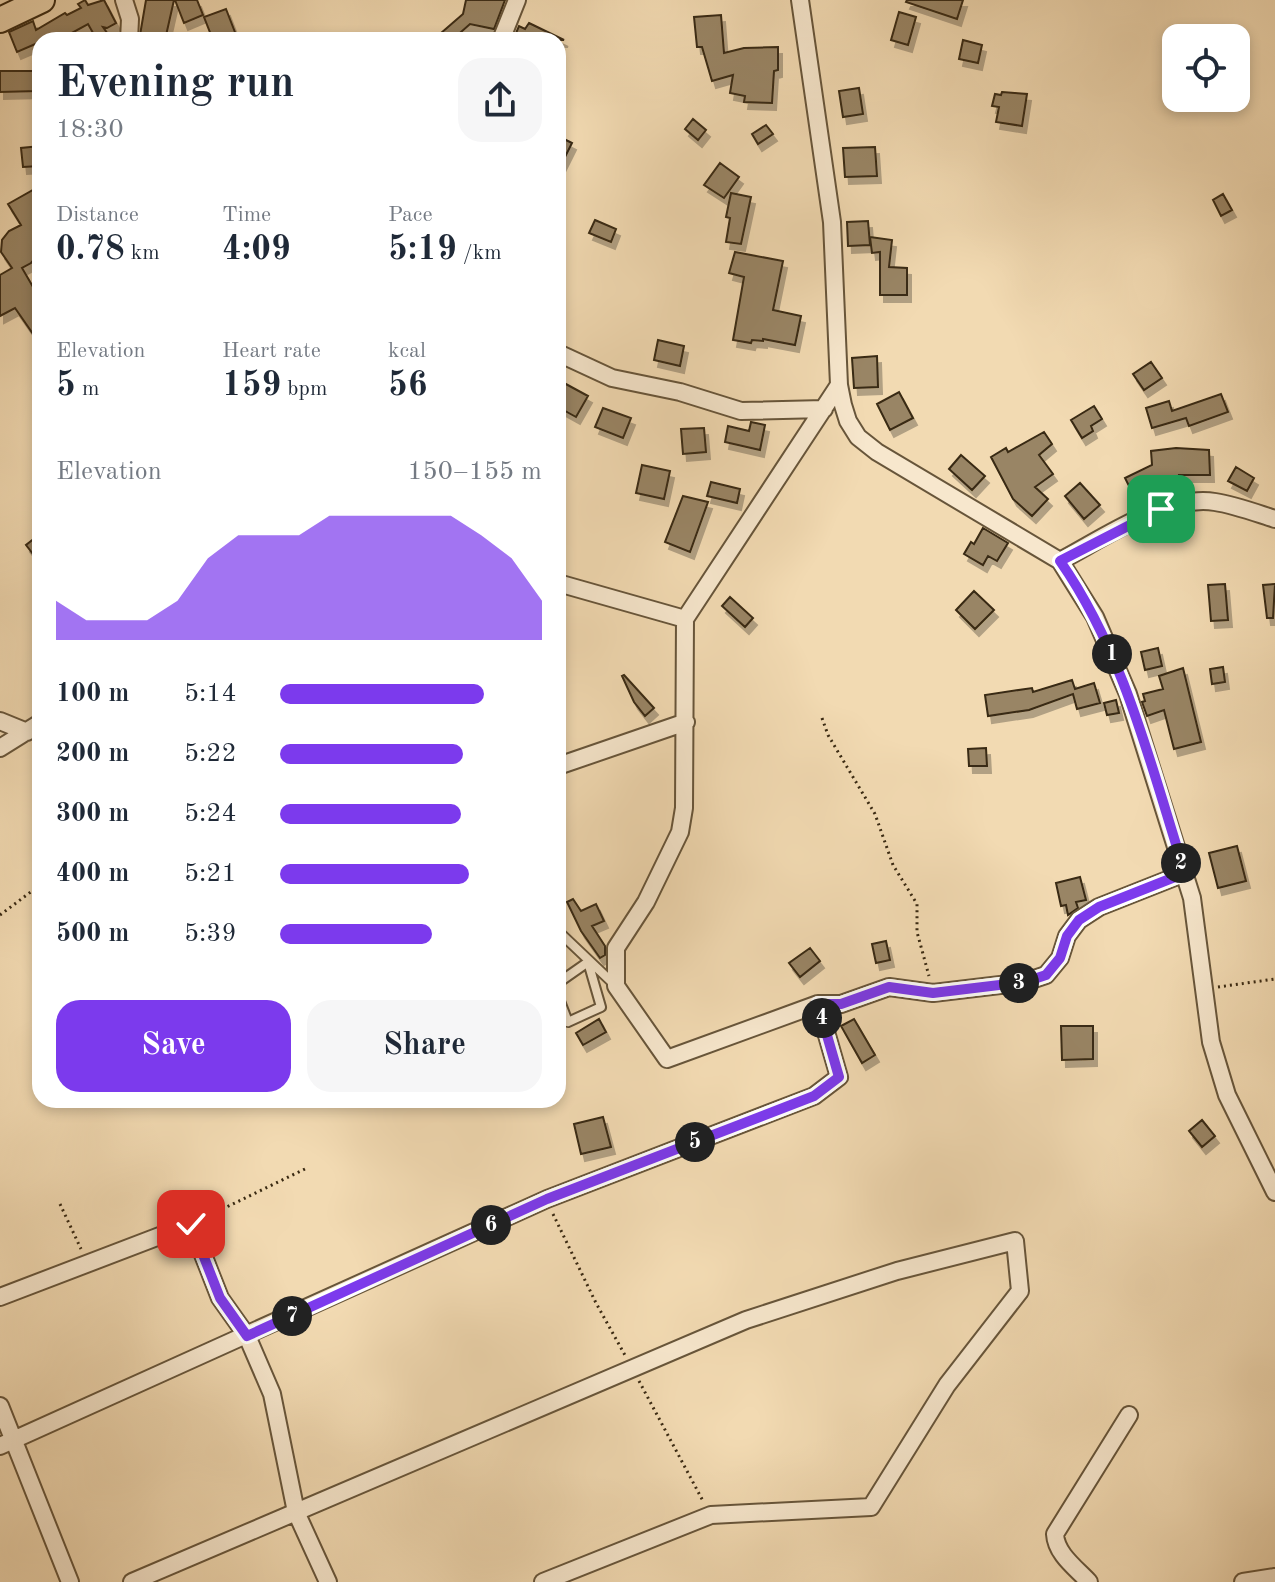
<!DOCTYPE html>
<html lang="en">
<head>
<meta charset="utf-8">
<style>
  :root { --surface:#fff; --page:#f6f6f7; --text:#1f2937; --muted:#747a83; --accent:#7c3aed }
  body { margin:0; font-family:"Old Standard TT",serif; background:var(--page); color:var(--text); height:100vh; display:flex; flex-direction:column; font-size:30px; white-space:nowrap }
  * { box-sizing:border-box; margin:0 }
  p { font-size:26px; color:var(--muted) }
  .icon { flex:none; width:44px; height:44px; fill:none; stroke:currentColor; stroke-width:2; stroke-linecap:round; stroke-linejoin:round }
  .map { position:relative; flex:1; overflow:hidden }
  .side { position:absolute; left:32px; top:32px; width:534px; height:1076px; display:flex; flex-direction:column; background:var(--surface); border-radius:24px; box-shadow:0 4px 12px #0003 }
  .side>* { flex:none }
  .buttons { position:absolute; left:1162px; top:24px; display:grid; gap:16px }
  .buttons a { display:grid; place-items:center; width:88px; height:88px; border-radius:16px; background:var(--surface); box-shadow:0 4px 12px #0003; font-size:40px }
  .pin { position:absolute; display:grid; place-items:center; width:68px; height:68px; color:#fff; margin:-34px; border-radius:16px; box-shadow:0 4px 12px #0006 }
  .km { position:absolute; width:40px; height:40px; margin:-20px; border-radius:50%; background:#222; color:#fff; font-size:22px; line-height:40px; text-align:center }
  .round { display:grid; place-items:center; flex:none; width:84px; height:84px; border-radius:24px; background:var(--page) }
  .overview { display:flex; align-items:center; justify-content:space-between; height:136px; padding:0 24px }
  h1 { font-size:44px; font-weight:800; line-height:60px }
  .stats { display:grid; grid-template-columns:repeat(3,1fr); gap:12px; height:136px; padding:8px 24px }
  .stats div { display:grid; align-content:center }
  .stats b { font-size:34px; font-weight:800 }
  .stats small { font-size:22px; font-weight:400 }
  .stats p { font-size:22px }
  .chart { height:224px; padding:16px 24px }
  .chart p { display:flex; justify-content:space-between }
  .chart svg { width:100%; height:144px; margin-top:8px; fill:var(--accent); opacity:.7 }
  .button { display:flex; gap:16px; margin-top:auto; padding:16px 24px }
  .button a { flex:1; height:92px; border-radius:24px; background:var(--accent); color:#fff; font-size:32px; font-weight:800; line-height:92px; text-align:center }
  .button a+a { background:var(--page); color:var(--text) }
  ul { padding:0 24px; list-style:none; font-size:26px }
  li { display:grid; grid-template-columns:128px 96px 1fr; align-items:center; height:60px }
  li i { height:20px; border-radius:10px; background:var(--accent) }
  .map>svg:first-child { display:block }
  .building { fill:#998565; stroke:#392912; stroke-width:2; filter:url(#shadow) }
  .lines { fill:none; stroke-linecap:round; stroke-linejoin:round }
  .service-casing { stroke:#67553a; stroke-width:12 }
  .minor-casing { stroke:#67553a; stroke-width:20 }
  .primary-casing { stroke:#392912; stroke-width:28 }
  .path { stroke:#392912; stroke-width:3; stroke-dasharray:2 4; stroke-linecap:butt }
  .service { stroke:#f7e7cd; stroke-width:8 }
  .minor { stroke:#f7e7cd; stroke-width:16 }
  .primary { stroke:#f2dab2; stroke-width:24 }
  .route-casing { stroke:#fff; stroke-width:16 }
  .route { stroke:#7c3aed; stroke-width:10 }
</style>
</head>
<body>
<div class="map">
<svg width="1275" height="1582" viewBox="0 0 1275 1582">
  <defs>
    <filter id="shadow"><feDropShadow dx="4" dy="7" stdDeviation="0" flood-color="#0004"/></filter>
  </defs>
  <rect width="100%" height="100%" fill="#f2dab2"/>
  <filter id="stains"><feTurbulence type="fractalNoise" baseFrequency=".0025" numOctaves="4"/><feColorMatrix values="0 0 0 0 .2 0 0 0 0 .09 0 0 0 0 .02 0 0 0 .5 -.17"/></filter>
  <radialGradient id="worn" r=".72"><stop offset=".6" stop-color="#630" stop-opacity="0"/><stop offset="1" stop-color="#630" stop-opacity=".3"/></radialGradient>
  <!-- building -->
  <path class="building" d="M85,0l3,5 16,-5 12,23 -9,5 -4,-1 9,13h-15l-9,-16 -29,16h-19v2l-23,10 -8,-20 24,-11 3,9 29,-17 2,2 14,-7 -3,-4z
    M146,0h28l-9,40 -25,-5z
    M175,0h22l6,15 -19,8z
    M466,0h39l-11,29 -24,-5 -18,16h-19l30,-26z
    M907,0h56l-6,19 -51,-17z
    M226,9l12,31h-25l-9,-23z
    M899,12l17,5 -8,28 -17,-5z
    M721,15l3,38 20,-5 34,-1v23l-4,1 -2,32 -28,-1 1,-6 -15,-3 3,-18 -21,6 -10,-34h-5l-3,-30z
    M529,23l35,17h-51l6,-14 6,3z
    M963,40l19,5 -4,18 -19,-4z
    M0,71h37l1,20 -38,1z
    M859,88l4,26 -20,3 -4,-26z
    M1002,92l25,2 -5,32 -26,-4 3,-15 -7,-1 3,-12 6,1z
    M693,119l13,11 -8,10 -13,-11z
    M766,125l7,9 -15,10 -6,-10z
    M558,136l14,7 -14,28z
    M40,146v20l-17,1 -2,-19z
    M875,147l2,29 -32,1 -2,-29z
    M720,163l19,14 -15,21 -20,-13z
    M40,186v42l-5,3 4,11v12l-8,9 -9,5 18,31v45l-25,-36 -15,8v-41l12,-7 -11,-16 1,-12 7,-9 12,-6 -13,-21z
    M731,193l20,4 -10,47 -15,-2 4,-24 -4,-1z
    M1223,194l9,16 -11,6 -8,-16z
    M595,220l21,9 -5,13 -22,-9z
    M868,221l2,24 -22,1 -1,-24z
    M870,237l22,3 -3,27 18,1v27h-27v-43l-8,1z
    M735,252l48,9 -10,49 28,6 -6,29 -32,-6v2l-11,-1 -1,3 -18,-3 11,-63 -15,-4z
    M658,340l26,6 -4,20 -26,-6z
    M877,356l1,31 -24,1 -2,-30z
    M1151,362l11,16 -18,12 -11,-16z
    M564,383l24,13 -12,21 -18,-10v-13z
    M899,392l14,26 -23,12 -13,-26z
    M1221,394l7,18 -39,14 -3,-8 -34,10 -6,-20 23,-7 3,10z
    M1094,406l8,13 -11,7 2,5 -11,7 -11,-18z
    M603,408l28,10 -8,20 -28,-11z
    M751,422l14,3 -5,25 -35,-8 3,-16 21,5z
    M704,428l2,24 -23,2 -2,-25z
    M1044,432l8,12 -13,11 14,19 -18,13 13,12 -16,17 -19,-17 -22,-42 15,-9 2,4z
    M1176,448l33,2 1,25h-31l2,18 -21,5 -2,-9 -22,11 -11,-22 27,-13 -1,-14z
    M961,455l24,21 -13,14 -23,-21z
    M642,465l28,6 -6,28 -28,-6z
    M1236,467l18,11 -7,13 -19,-10z
    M711,482l29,7 -3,14 -30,-7z
    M1080,483l20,22 -16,14 -19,-23z
    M683,496l25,6 -18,50 -25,-10z
    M983,528l25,15 -11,18 -9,-5 -5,9 -19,-11 7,-12 3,2z
    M40,534v29l-14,-18z
    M1225,584l3,36 -17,1 -3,-36z
    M1275,584l-2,34h-6l-4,-33z
    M974,591l20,19 -19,19 -19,-19z
    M730,597l23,21 -8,9 -23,-21z
    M1158,648l4,18 -17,4 -4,-18z
    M1223,667l2,15 -13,2 -2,-15z
    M1183,668l18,74 -27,7 -10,-39 -17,6 -5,-14 3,-1 -2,-7 20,-5 -4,-13z
    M624,675l30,33 -9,8 -11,-14 -12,-26z
    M1072,680l3,9 19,-6 6,20 -23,6 -4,-15 -44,16 -41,6 -3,-21 47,-7 1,4z
    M1116,700l3,13 -12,2 -3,-12z
    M986,748l1,18h-18l-1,-17z
    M1237,846l9,35 -28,7 -9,-35z
    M1080,877l6,23 -10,2 2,6 -10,7 -2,-10 -5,1 -5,-23z
    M573,899l8,12 15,-7 8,17 -12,5 13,20v9l-5,3 -19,-27 -14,-29z
    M886,941l4,19 -14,3 -4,-19z
    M810,948l10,13 -20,16 -11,-14z
    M599,1019l7,13 -23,13 -7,-12z
    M854,1019l21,36 -13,8 -21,-37z
    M1061,1026h32v33l-31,1z
    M603,1117l8,30 -30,7 -7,-30z
    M1202,1120l13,16 -13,11 -13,-16z"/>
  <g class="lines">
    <!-- service casing -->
    <g class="service-casing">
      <path id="service" d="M558,931l58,55
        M558,983l30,-21 13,45 -33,15 -10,-26"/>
    </g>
    <!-- minor casing -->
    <g class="minor-casing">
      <path id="minor" d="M124,0l6,19 -1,21
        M800,0l32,222 7,163 4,20 5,16 10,16 19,15 183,109 35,56 33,77 64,204 19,144 16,53 48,97
        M501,40l16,-40
        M558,353l54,25 68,14 61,19 83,-2
        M839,385l-154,234 -1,189 -4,24 -34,70 -30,46v38l51,73 151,-55h23l48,-17 44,6 92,-11 21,-7 14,-17 7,-22 12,-16 20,-13 86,-34
        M1060,561c42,-22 106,-67 155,-59 20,3 41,11 60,17
        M558,583l127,36
        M0,721l27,11
        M0,748l40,-25
        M558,766l128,-44
        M0,1297l191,-73 29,74 27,38 25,58 24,118 32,70
        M0,1406l70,176
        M0,1446l547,-247 267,-103 25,-19 -21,-73
        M132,1582l614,-262 151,-49 118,-30 5,50 -73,94 -76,122 -160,8 -168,67
        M1089,1582c-13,-14 -33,-28 -34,-48l74,-119
        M1243,1582l32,-5"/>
    </g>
    <!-- primary casing -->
    <g class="primary-casing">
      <path id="primary" d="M0,20l42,-20"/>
    </g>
    <!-- path -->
    <path class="path" d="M822,718l6,17 47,79 18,51 24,39v28l12,44
      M0,915l40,-30
      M1218,987l57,-8
      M60,1204l21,45
      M553,1214l43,89 30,54
      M206,1217l101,-49
      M639,1381l64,120"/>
    <!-- service -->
    <use href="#service" class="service"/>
    <!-- minor -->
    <use href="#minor" class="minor"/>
    <!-- primary -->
    <use href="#primary" class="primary"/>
  </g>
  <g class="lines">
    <!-- route casing -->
    <g class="route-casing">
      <path id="route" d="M191,1224l29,74 27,38 300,-137 267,-103 25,-19 -21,-73h23l48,-17 44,6 92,-11 21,-7 14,-17 7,-22 12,-16 20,-13 86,-34c-34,-106 -60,-219 -125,-312l101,-52"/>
    </g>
    <!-- route -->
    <use href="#route" class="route"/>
  </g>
  <rect width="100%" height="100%" filter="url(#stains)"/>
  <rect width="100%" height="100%" fill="url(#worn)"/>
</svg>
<div class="buttons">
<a><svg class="icon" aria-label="locate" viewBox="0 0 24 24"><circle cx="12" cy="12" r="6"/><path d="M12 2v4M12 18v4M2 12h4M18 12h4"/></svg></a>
</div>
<div class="pin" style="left:1161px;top:509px;background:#1e9e55"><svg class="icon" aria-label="arrive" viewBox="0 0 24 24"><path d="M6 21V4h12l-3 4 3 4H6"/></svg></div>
<div class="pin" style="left:191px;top:1224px;background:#d93025"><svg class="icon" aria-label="check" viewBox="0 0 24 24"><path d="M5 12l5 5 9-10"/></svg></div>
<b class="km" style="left:1112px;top:654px">1</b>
<b class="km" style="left:1181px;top:863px">2</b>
<b class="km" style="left:1019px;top:983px">3</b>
<b class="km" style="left:822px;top:1018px">4</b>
<b class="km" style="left:695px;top:1142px">5</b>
<b class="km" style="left:491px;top:1225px">6</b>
<b class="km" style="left:292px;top:1316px">7</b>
<section class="side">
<div class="overview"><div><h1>Evening run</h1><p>18:30</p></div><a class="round"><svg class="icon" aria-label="share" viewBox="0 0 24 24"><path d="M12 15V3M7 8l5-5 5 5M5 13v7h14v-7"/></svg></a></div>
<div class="stats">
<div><p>Distance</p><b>0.78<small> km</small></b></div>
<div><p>Time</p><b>4:09</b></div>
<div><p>Pace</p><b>5:19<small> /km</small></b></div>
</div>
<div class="stats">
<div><p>Elevation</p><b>5<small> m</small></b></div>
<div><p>Heart rate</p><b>159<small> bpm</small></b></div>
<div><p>kcal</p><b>56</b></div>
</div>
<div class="chart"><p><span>Elevation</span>150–155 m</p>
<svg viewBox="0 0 160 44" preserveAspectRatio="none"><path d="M0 44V32L10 38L20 38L30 38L40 32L50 19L60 12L70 12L80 12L90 6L100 6L110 6L120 6L130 6L140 12L150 19L160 32V44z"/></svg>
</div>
<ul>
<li><b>100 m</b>5:14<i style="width:78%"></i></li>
<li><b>200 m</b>5:22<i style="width:70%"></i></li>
<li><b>300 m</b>5:24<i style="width:69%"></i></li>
<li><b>400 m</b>5:21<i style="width:72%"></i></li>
<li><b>500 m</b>5:39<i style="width:58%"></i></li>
</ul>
<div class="button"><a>Save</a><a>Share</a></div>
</section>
</div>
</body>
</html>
